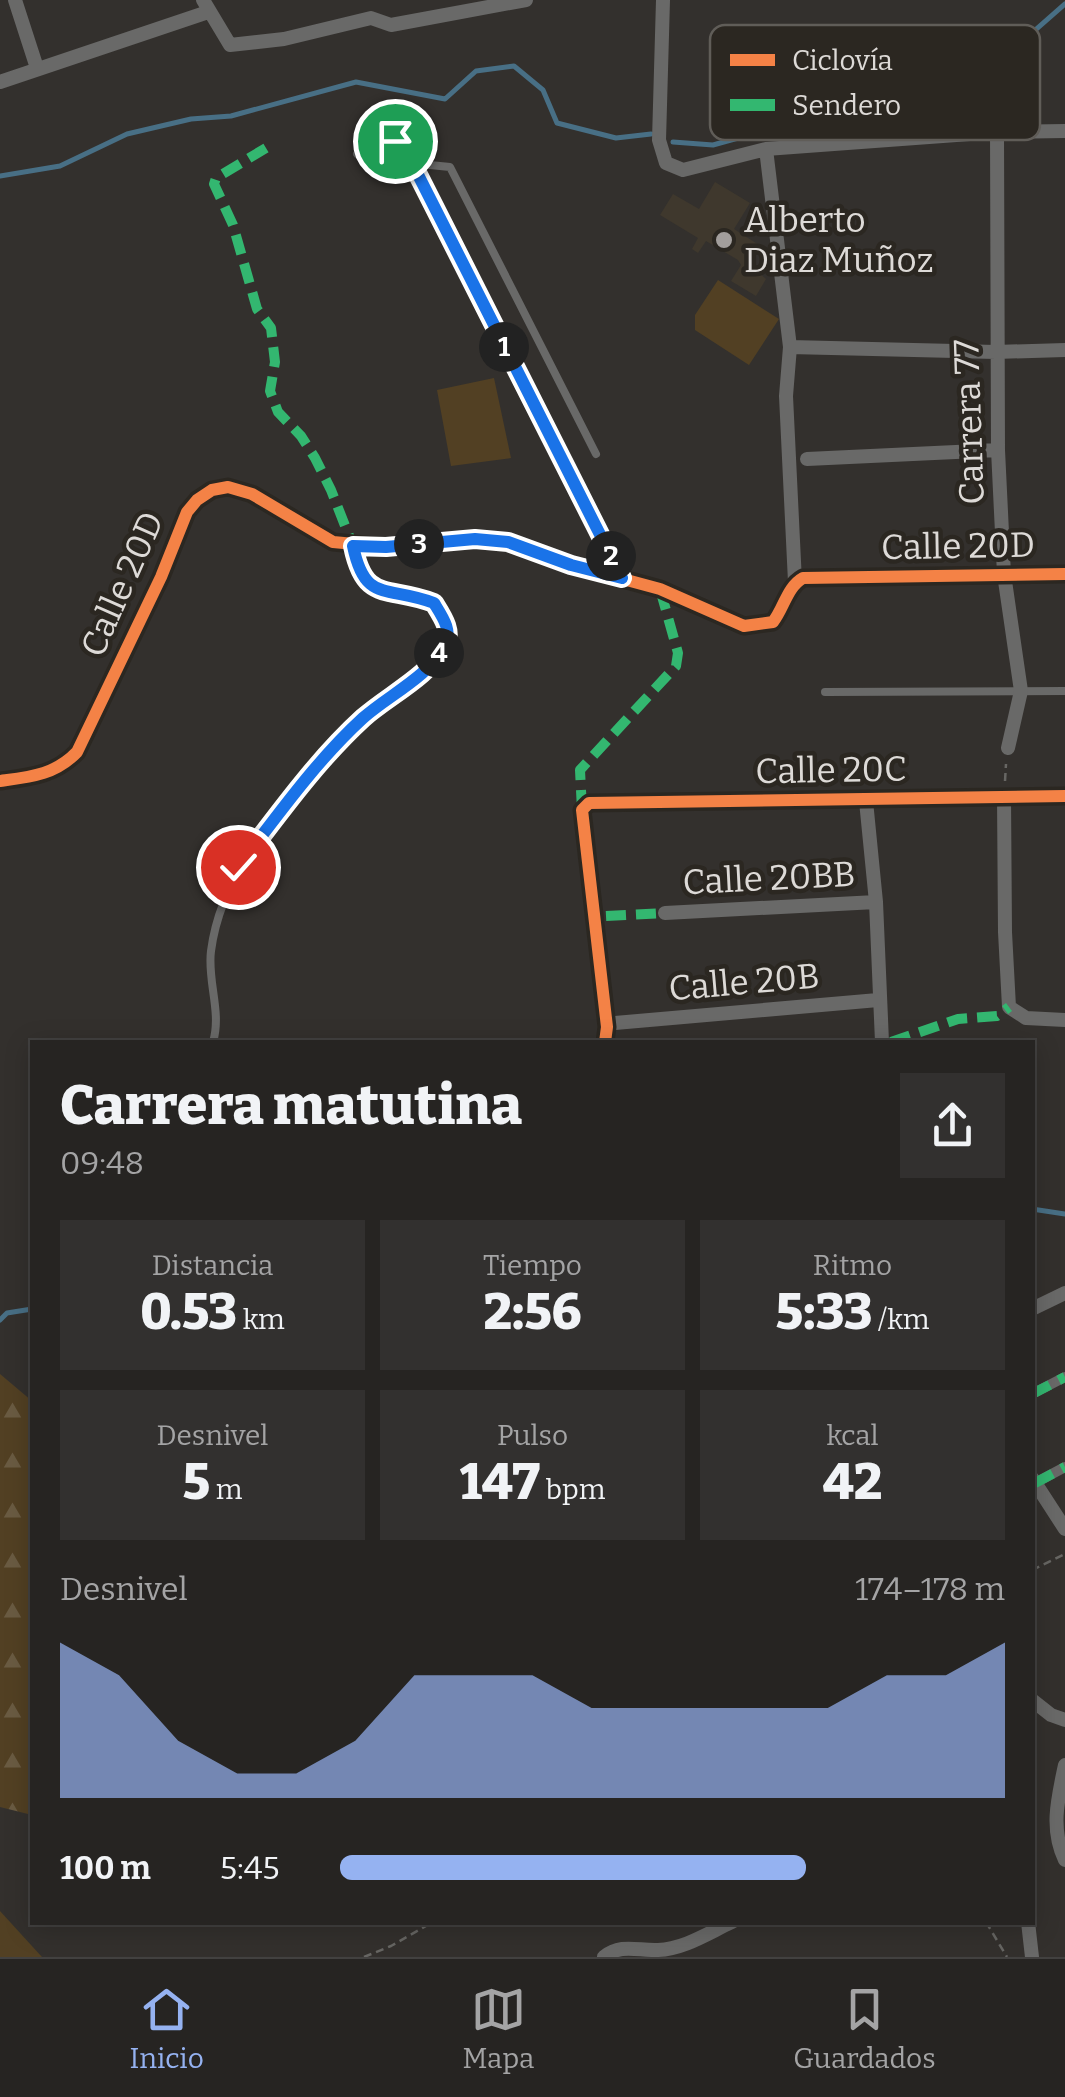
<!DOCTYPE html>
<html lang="es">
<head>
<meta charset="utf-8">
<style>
  :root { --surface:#262422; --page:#32302f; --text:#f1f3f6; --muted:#a4a4a5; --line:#424140; --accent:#95b2f1 }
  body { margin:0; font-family:Bitter,serif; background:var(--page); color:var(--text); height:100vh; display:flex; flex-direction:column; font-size:38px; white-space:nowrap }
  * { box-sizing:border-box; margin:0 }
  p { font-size:32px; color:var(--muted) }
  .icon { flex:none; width:55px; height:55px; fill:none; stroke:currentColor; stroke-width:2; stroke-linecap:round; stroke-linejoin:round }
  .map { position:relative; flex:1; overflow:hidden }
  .sheet { position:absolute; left:30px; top:1040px; width:1005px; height:885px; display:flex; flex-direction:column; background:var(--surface); border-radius:0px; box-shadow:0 5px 25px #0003,0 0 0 2px var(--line) }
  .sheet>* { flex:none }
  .pin { position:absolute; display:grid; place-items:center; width:85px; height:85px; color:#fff; margin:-42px; border:5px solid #fff; border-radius:50%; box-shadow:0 2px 10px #0007 }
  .km { position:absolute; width:50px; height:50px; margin:-25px; border-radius:50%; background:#222; color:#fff; font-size:28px; line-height:50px; text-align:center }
  .round { display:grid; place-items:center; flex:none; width:105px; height:105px; border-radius:0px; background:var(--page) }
  .head { display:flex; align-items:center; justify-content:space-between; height:170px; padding:0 30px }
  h1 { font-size:55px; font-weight:800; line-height:75px }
  .stats { display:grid; grid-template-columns:repeat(3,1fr); gap:15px; height:170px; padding:10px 30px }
  .stats div { display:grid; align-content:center; border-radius:0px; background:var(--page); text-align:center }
  .stats b { font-size:50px; font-weight:800 }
  .stats small { font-size:28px; font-weight:400 }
  .stats p { font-size:28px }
  .chart { height:280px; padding:20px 30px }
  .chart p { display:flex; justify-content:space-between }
  .chart svg { width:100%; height:180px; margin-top:10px; fill:var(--accent); opacity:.7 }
  ul { padding:0 30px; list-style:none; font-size:32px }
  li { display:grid; grid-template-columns:160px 120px 1fr; align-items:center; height:75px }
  li i { height:25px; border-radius:12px; background:var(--accent) }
  .dock { display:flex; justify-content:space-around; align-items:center; height:140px; border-top:2px solid var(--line); background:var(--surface); font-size:28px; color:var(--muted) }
  .dock a { display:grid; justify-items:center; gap:5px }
  .dock .selected { color:var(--accent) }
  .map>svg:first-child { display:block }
  .built { fill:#3f382d }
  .green { fill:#524023 }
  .forest { fill:url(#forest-firs) }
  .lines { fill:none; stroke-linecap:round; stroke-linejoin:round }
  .stream { stroke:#486f85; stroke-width:5 }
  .path { stroke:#676663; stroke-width:2.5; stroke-dasharray:8 5; stroke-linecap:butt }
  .service { stroke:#696968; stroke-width:8 }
  .pedestrian { stroke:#696968; stroke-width:10 }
  .minor { stroke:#696968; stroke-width:14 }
  .quiet { stroke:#33b770; stroke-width:10; stroke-dasharray:20 10; stroke-linecap:butt }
  .cycleway-casing { stroke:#2b2721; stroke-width:19 }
  .cycleway { stroke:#f48246; stroke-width:12 }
  .route-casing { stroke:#fff; stroke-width:20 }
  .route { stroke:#1a73e8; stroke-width:12 }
  .poi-dot { fill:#a29e9c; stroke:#2b2721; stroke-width:4 }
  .labels { text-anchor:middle; stroke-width:9; stroke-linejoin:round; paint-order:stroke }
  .poi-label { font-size:35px; fill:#dddad7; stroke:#2b2721; text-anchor:start }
  .street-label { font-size:35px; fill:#dddad7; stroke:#2b2721 }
  .key { fill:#2b2721; stroke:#605d58; stroke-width:2.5 }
  .key-label { font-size:28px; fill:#dddad7 }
</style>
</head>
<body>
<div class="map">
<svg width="1065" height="1957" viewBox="0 0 1065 1957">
  <defs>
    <pattern id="forest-firs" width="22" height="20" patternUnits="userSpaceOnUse" patternTransform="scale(2.5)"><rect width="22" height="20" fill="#524023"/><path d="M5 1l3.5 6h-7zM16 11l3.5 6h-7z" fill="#6a5b42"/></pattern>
  </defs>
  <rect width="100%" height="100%" fill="#33302d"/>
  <!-- built -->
  <path class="built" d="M715,182l35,21 -16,26 25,16 -11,18 18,16 -10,17 -25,-15 10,-16 -3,-5 -32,-19 -8,12 -6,-4 6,-11 -38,-23 13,-21 26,15z"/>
  <!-- green -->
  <path class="green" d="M718,280l61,39 -30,46 -54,-35v-15z
    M494,378l17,80 -60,8 -14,-76z
    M0,1911l42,46h-42z"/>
  <!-- forest -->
  <path class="forest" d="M0,1374l32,27v414l-32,-8z"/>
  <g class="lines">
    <!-- stream -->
    <path class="stream" d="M673,142l40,3 220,-61 29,-26 46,-4 57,-50
      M0,176l60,-10 67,-32 64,-15 40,-3 125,-34 89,17 31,-28 38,-5 29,24 14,33 59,15 35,-4
      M1032,1209l33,5
      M0,1320l7,-7 25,-4"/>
    <!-- path -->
    <path class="path" d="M1005,781l1,-17
      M1032,1570l33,-16
      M986,1922l21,35
      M364,1957l27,-11 35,-20"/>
    <!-- service -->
    <path class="service" d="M357,154l28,-13 18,4 219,433
      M410,163l40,4 146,287
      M825,692l240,-1
      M213,1042c9,-30 -6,-61 -2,-91 10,-77 63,-133 112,-189 13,-15 27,-32 42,-45 20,-18 79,-53 82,-79 2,-14 -6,-23 -13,-35 -47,-18 -69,1 -81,-57"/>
    <!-- pedestrian -->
    <path class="pedestrian" d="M1032,1394l33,-17
      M1035,1483l30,-16"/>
    <!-- minor -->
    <path class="minor" d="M15,0l22,68
      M203,0l27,45 54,-6 87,-21 20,7 135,-25
      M663,0l-4,140 7,23 17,7 83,-21 231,-17 68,-1
      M0,82l208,-70
      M997,132l1,318 6,124 17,117 -13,57
      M766,149l24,198 -4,49 9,186
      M790,347l206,5 69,-2
      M807,459l191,-9
      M0,781c30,-4 55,-6 77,-29l84,-175 26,-65 10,-12 15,-10 16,-3 24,7 81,48 53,5 89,-8 32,3 64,23 89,24 84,37 29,-4c11,-14 14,-35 30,-44l262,-4
      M1004,797l1,135 4,75 17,11 39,2
      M866,801l10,101 6,140
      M665,913l211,-11
      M615,1023l263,-23
      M605,1042l2,-15 -25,-217 7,-7 476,-7
      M1032,1309l33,-16
      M1032,1478l33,51
      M1032,1700l19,15 14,5
      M1065,1765c-7,33 -15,64 0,95
      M1028,1922l4,35
      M604,1957c17,-14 34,-6 54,-7 26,-1 50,-17 74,-28"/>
    <!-- quiet -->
    <path class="quiet" d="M266,148l-50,30 -2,6 19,41 24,84 14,19 4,34 -5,29 8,21 23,24 14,22 16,32 22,56
      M582,810l-2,-40 96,-104 2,-13 -18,-64
      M606,916l59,-3
      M891,1042l67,-23 39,-3 12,-9
      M1032,1394l33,-17
      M1035,1483l30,-16"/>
    <!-- cycleway casing -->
    <g class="cycleway-casing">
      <path id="cycleway" d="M0,781c30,-4 55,-6 77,-29l84,-175 26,-65 10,-12 15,-10 16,-3 24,7 81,48 53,5 89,-8 32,3 64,23 89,24 84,37 29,-4c11,-14 14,-35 30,-44l262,-4
        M605,1042l2,-15 -25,-217 7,-7 476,-7"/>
    </g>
    <!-- cycleway -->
    <use href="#cycleway" class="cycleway"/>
  </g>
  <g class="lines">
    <!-- route casing -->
    <g class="route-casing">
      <path id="route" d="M238,867c39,-51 78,-106 125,-149 26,-23 65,-41 82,-72 8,-15 -3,-30 -11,-43 -47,-18 -69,1 -81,-57l33,1 89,-8 33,3 63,23 51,13 -219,-433 -8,-4"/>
    </g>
    <!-- route -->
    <use href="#route" class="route"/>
  </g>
  <!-- markers -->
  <circle class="poi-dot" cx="724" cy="240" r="10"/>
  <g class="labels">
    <!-- poi labels -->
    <g class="poi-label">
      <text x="744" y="232">Alberto<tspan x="744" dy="40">Diaz Muñoz</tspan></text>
    </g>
    <!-- street labels -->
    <g class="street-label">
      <text transform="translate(969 422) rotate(-92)" y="12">Carrera 77</text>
      <text transform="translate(958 546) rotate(-1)" y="12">Calle 20D</text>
      <text transform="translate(122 584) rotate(-66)" y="12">Calle 20D</text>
      <text transform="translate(831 770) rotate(-1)" y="12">Calle 20C</text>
      <text transform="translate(769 878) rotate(-3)" y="12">Calle 20BB</text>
      <text transform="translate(744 982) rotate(-5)" y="12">Calle 20B</text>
    </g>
  </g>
  <!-- legend -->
  <rect x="710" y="25" width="330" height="115" rx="15" class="key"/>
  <rect x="730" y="54" width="45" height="12" fill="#f48246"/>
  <rect x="730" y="99" width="45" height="12" fill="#33b770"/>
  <g class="key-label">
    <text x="792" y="70">Ciclovía</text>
    <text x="792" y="115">Sendero</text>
  </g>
</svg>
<div class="pin" style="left:395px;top:141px;background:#1e9e55"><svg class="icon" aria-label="arrive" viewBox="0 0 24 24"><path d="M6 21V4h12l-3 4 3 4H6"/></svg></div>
<div class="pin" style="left:238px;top:867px;background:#d93025"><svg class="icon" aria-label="check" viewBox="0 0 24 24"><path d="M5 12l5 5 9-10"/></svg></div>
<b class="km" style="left:504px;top:347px">1</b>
<b class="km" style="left:611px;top:556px">2</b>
<b class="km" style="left:419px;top:544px">3</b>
<b class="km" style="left:439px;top:653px">4</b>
<section class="sheet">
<div class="head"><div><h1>Carrera matutina</h1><p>09:48</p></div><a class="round"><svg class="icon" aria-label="share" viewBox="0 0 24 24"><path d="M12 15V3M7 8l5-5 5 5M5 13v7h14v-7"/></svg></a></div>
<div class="stats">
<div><p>Distancia</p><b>0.53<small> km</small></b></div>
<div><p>Tiempo</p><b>2:56</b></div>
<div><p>Ritmo</p><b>5:33<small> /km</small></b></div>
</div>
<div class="stats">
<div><p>Desnivel</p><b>5<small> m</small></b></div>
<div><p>Pulso</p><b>147<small> bpm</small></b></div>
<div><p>kcal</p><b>42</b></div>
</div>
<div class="chart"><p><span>Desnivel</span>174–178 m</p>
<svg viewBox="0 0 160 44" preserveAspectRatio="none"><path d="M0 44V6L10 14L20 30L30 38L40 38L50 30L60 14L70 14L80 14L90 22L100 22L110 22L120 22L130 22L140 14L150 14L160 6V44z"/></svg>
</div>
<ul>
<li><b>100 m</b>5:45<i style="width:70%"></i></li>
</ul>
</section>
</div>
<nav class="dock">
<a class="selected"><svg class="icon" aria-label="home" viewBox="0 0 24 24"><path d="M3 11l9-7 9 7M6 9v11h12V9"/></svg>Inicio</a>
<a><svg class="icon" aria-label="map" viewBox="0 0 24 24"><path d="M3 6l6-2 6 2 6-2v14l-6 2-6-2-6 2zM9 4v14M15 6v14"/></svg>Mapa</a>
<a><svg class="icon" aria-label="saved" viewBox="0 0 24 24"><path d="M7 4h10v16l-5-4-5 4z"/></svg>Guardados</a>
</nav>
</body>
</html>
